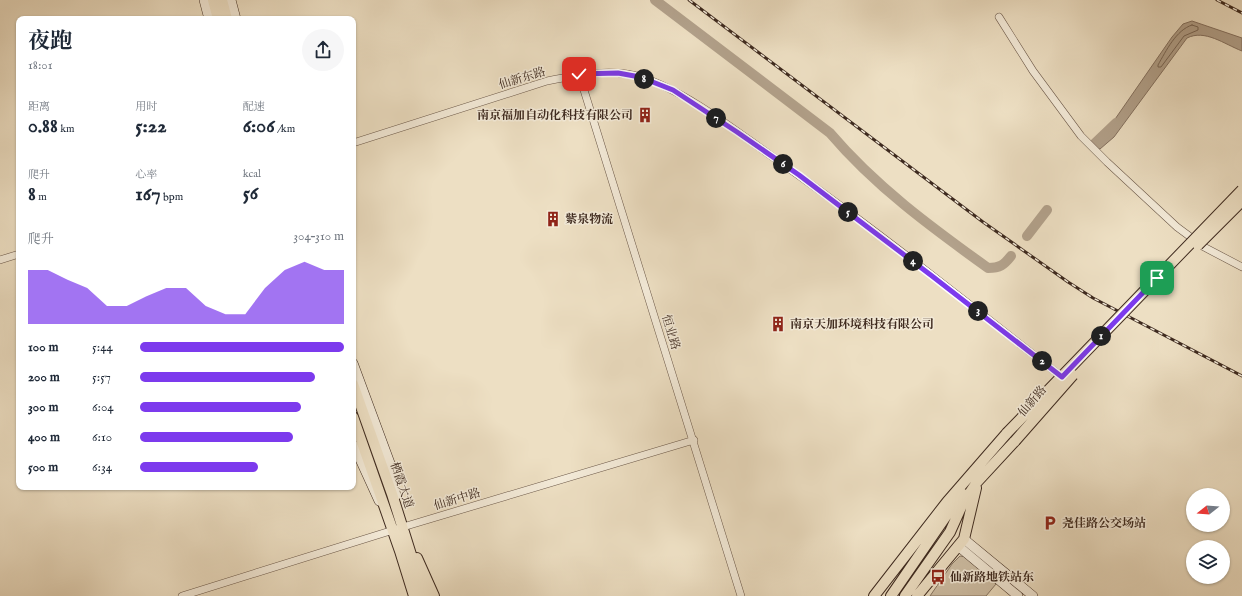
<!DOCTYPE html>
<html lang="zh">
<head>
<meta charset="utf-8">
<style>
  :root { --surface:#fff; --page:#f6f6f7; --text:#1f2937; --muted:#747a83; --accent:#7c3aed }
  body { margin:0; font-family:"IM FELL English","Noto Serif SC",serif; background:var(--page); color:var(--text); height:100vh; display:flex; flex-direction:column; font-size:15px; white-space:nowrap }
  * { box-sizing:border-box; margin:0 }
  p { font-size:13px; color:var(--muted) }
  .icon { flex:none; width:22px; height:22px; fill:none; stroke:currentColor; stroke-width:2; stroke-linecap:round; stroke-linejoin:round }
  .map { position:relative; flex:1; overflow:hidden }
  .drawer { position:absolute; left:16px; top:16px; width:340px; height:474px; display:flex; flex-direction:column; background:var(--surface); border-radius:8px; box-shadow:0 1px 3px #0004 }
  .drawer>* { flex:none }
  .needle { width:26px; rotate:253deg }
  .controls { position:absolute; left:1186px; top:488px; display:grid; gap:8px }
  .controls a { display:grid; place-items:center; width:44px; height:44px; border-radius:50%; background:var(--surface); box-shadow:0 1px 3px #0004; font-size:20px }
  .pin { position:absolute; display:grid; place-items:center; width:34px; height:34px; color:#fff; margin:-17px; border-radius:8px; box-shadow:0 2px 6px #0006 }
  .km { position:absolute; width:20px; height:20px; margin:-10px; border-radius:50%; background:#222; color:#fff; font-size:11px; line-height:20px; text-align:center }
  .round { display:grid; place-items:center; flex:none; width:42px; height:42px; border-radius:21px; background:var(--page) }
  .overview { display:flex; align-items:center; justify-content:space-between; height:68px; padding:0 12px }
  h1 { font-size:22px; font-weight:700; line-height:30px }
  .figures { display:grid; grid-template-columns:repeat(3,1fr); gap:6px; height:68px; padding:4px 12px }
  .figures div { display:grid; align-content:center }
  .figures b { font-size:20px; font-weight:700 }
  .figures small { font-size:11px; font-weight:400 }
  .figures p { font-size:11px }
  .chart { height:112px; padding:8px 12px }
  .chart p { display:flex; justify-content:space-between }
  .chart svg { width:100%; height:72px; margin-top:4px; fill:var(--accent); opacity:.7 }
  ul { padding:0 12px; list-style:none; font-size:13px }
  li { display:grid; grid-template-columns:64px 48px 1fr; align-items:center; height:30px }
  li i { height:10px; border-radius:5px; background:var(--accent) }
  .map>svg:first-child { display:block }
  .green { fill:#cfc0a7; stroke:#867563 }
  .water { fill:#b2a18b; stroke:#847160 }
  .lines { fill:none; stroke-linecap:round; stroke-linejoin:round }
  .shore { stroke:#786655; stroke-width:1 }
  .river { stroke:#b2a18b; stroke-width:10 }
  .street-casing { stroke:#6a5748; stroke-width:8 }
  .secondary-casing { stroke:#3e2a1f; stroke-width:10 }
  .primary-casing { stroke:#3e2a1f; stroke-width:12 }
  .street { stroke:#f3ead8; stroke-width:7 }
  .secondary { stroke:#f3ead8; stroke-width:9 }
  .primary { stroke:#eddfc3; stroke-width:10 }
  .rail-casing { stroke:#3e2a1f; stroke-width:3 }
  .rail { stroke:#f3ead8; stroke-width:1.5; stroke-dasharray:4.5; stroke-linecap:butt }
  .primary-bridge-casing { stroke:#3e2a1f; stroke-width:12; stroke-linecap:butt }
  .primary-bridge { stroke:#eddfc3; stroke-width:10 }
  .route-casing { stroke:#fff; stroke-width:8 }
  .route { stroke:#7c3aed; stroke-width:5 }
  .labels { text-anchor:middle; stroke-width:3; stroke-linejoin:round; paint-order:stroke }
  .street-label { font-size:12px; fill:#3e2a1f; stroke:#f3ead8 }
  .poi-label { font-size:12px; font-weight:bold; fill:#3e2a1f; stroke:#f3ead8; text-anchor:start }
</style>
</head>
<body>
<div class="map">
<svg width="1242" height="596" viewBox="0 0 1242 596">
  <rect width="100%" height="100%" fill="#eddfc3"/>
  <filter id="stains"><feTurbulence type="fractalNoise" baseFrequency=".005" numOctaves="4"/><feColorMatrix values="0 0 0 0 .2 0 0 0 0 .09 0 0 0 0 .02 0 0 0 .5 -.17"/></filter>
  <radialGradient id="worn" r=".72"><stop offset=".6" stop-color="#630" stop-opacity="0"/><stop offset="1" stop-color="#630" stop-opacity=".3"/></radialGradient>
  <!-- green -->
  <path class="green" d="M960,556l7,1 29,27 -10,12h-56l22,-32z"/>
  <!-- water -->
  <path class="water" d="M1192,21l50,17v13c-18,-7 -37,-22 -55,-13l-73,99 -14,12 -5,-1 77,-111 11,-13z"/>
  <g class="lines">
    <!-- shore -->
    <path class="shore" d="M1192,25l6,2v3l-14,6 -23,31h-3v-2c8,-14 18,-35 34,-40z"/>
    <!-- river -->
    <path class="river" d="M655,0l175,133c45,53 101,94 158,135 12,0 16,-3 23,-12
      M1094,144l22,-21
      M1027,236l20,-26"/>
    <!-- street casing -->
    <g class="street-casing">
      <path id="street" d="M999,17l34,54 48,65 26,26 70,65 27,20 38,20
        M579,74l162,522
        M353,143l194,-62c30,-6 64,-13 94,-4 44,14 91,51 129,78 100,70 196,147 292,222
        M0,260l19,-6
        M182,596l221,-69 291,-87"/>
    </g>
    <!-- secondary casing -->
    <g class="secondary-casing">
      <path id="secondary" d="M204,0l5,19
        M231,0l5,19
        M353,363l37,100 6,33
        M353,444l26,57
        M964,539l69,57
        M958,546l60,50"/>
    </g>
    <!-- primary casing -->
    <g class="primary-casing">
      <path id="primary" d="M213,0l5,19
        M222,0l5,19
        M353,384l39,110 32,102
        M353,417l47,134 14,45
        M417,558l17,38
        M874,596l73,-94 60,-69
        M891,596l71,-103
        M905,596l45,-64 13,-29 14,-21 38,-41
        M917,596l47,-57 12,-51"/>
    </g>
    <!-- street -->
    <use href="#street" class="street"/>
    <!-- secondary -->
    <use href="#secondary" class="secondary"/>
    <!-- primary -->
    <use href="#primary" class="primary"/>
    <!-- rail casing -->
    <g class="rail-casing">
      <path id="rail" d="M689,0l294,222 85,60 25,16 149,78
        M1217,0l25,13"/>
    </g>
    <!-- rail -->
    <use href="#rail" class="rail"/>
    <!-- primary-bridge casing -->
    <g class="primary-bridge-casing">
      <path id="primary-bridge" d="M1198,245l44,-44
        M1007,433l235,-243
        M1015,441l58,-66"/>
    </g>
    <!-- primary-bridge -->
    <use href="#primary-bridge" class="primary-bridge"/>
  </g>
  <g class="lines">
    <!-- route casing -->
    <g class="route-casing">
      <path id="route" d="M579,74l39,-1 22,4 33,13 64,42 62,43 133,101 130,101 95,-99"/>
    </g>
    <!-- route -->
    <use href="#route" class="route"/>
  </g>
  <!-- icons -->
  <defs>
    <g id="building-bare" transform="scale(1.2)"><path d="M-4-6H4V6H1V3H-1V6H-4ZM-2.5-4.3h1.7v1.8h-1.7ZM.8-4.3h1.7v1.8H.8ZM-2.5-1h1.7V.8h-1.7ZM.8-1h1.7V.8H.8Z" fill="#8f2418" stroke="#f3ead8" stroke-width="2.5" paint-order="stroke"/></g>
    <g id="parking-bare" transform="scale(1.2)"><path d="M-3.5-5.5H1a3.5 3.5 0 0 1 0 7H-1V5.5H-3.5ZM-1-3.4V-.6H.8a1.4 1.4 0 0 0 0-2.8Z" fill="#8f2418" stroke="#f3ead8" stroke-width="2.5" paint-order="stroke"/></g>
    <g id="bus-bare" transform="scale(1.2)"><path d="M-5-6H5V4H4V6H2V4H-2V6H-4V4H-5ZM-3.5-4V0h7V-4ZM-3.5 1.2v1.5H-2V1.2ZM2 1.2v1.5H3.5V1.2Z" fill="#8f2418" stroke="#f3ead8" stroke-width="2.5" paint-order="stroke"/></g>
  </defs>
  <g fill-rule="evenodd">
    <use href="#building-bare" x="645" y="115"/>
    <use href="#building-bare" x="553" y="219"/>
    <use href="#building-bare" x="778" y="324"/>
    <use href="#parking-bare" x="1050" y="523"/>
    <use href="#bus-bare" x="938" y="577"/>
  </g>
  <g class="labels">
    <!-- street labels -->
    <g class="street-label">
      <text transform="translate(522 78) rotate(-17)" y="4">仙新东路</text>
      <text transform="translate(671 332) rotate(73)" y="4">恒业路</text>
      <text transform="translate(1032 401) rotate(-49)" y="4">仙新路</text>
      <text transform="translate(402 485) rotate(71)" y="4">栖霞大道</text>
      <text transform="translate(457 499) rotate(-17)" y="4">仙新中路</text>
    </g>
    <!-- poi labels -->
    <g class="poi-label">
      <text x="633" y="119" text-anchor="end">南京福加自动化科技有限公司</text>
      <text x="565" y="223">紫泉物流</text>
      <text x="790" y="328">南京天加环境科技有限公司</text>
      <text x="1062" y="527">尧佳路公交场站</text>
      <text x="950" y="581">仙新路地铁站东</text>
    </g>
  </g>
  <rect width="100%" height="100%" filter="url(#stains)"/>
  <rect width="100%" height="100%" fill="url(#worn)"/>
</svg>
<div class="controls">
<a><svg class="needle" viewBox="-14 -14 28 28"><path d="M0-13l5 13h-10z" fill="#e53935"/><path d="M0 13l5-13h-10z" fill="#747a83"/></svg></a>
<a><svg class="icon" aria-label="layers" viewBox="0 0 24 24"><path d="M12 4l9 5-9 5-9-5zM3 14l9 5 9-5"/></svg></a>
</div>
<div class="pin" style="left:1157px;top:278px;background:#1e9e55"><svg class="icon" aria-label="arrive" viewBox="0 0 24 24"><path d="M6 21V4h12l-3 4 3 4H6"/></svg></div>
<div class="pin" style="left:579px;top:74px;background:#d93025"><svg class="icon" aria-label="check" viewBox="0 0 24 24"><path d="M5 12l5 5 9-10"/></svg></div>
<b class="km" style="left:1101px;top:336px">1</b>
<b class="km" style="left:1042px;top:361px">2</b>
<b class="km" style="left:978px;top:311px">3</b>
<b class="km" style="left:913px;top:261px">4</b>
<b class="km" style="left:848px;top:212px">5</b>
<b class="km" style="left:783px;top:164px">6</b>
<b class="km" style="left:716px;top:118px">7</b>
<b class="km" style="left:644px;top:79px">8</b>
<section class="drawer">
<div class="overview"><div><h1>夜跑</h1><p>18:01</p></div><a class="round"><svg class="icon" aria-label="share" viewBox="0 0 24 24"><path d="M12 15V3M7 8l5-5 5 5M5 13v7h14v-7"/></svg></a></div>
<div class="figures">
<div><p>距离</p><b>0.88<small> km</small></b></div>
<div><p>用时</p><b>5:22</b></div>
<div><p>配速</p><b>6:06<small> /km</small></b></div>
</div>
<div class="figures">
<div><p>爬升</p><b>8<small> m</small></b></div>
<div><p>心率</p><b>167<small> bpm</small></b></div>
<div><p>kcal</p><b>56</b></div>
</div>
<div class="chart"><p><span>爬升</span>304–310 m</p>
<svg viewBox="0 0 160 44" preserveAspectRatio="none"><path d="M0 44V11L10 11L20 17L30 22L40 33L50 33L60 27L70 22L80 22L90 33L100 38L110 38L120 22L130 11L140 6L150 11L160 11V44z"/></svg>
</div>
<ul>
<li><b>100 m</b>5:44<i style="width:100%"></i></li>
<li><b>200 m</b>5:57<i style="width:86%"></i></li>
<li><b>300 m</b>6:04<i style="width:79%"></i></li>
<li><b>400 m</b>6:10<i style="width:75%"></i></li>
<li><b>500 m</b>6:34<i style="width:58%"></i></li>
</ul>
</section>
</div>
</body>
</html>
